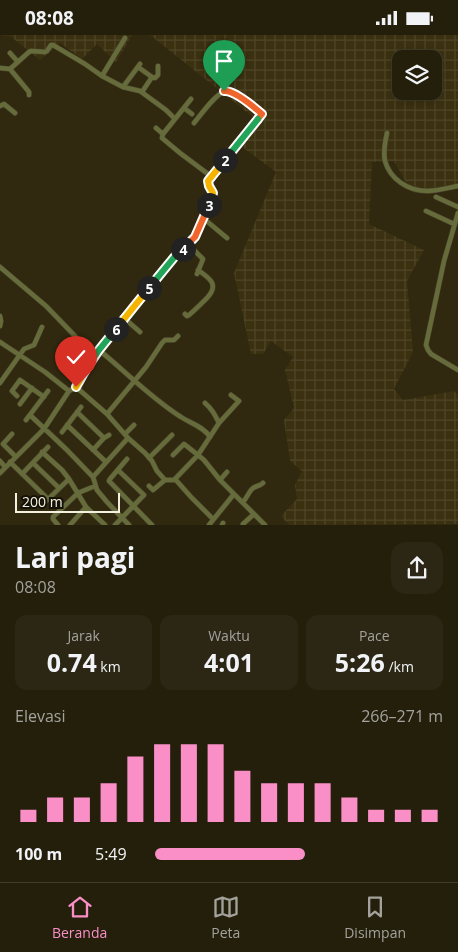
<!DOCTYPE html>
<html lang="id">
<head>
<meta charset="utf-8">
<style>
  :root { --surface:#241f0b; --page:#2c2714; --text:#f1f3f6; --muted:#a3a29d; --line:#413d2c; --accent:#fa8fc7 }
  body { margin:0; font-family:"Open Sans",sans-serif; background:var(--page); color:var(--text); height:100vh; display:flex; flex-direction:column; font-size:19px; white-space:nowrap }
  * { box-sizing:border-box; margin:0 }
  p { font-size:16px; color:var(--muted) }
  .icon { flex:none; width:28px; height:28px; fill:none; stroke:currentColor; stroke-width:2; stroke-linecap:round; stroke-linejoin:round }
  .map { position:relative; height:490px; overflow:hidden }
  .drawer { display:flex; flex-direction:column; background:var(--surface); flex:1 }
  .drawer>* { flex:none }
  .tools { position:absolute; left:392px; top:15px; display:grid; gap:10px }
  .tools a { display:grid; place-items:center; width:50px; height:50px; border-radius:10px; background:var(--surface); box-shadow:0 2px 8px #0003,0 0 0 1px var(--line); font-size:25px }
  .scale { position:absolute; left:15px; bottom:12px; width:105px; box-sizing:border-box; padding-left:5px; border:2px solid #f4f0e0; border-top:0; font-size:14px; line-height:18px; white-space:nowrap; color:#f4f0e0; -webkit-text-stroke:4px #151207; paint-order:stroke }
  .pin { position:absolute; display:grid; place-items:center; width:42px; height:42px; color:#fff; margin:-51px -21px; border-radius:50% 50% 50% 0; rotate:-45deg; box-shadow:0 0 5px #0007 }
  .pin .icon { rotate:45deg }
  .km { position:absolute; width:25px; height:25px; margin:-12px; border-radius:50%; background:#222; color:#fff; font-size:14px; line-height:25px; text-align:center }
  .round { display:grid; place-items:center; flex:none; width:52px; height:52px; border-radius:15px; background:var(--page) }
  .overview { display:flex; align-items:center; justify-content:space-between; height:85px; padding:0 15px }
  h1 { font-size:28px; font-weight:700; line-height:38px }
  .metrics { display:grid; grid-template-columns:repeat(3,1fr); gap:8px; height:85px; padding:5px 15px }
  .metrics div { display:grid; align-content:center; border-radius:12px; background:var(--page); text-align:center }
  .metrics b { font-size:25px; font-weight:700 }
  .metrics small { font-size:14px; font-weight:400 }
  .metrics p { font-size:14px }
  .chart { height:140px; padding:10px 15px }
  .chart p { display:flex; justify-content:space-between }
  .chart svg { width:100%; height:90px; margin-top:5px; stroke:var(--accent); stroke-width:6 }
  ul { padding:0 15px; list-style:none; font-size:16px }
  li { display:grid; grid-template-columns:80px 60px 1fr; align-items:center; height:38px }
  li i { height:12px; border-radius:6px; background:var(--accent) }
  .status { display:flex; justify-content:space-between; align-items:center; height:35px; padding:0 25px; background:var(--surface); direction:ltr }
  .status svg { height:14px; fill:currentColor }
  .menu { display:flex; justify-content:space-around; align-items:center; height:70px; border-top:1px solid var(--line); background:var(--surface); font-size:14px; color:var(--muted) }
  .menu a { display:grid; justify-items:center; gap:2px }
  .menu .active { color:var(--accent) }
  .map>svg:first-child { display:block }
  .industrial { fill:url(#industrial-grid); fill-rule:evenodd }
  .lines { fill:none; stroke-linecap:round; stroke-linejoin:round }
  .minor-casing { stroke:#4b452c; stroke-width:5.5 }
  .minor { stroke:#666b3c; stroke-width:4.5 }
  .split-1-casing { stroke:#fff; stroke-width:10 }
  .split-2-casing { stroke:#fff; stroke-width:10 }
  .split-3-casing { stroke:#fff; stroke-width:10 }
  .split-4-casing { stroke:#fff; stroke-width:10 }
  .split-5-casing { stroke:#fff; stroke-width:10 }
  .split-6-casing { stroke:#fff; stroke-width:10 }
  .split-7-casing { stroke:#fff; stroke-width:10 }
  .split-8-casing { stroke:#fff; stroke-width:10 }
  .split-1 { stroke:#f0652b; stroke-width:6 }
  .split-2 { stroke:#22a559; stroke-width:6 }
  .split-3 { stroke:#f5b400; stroke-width:6 }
  .split-4 { stroke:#f0652b; stroke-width:6 }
  .split-5 { stroke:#22a559; stroke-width:6 }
  .split-6 { stroke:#f5b400; stroke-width:6 }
  .split-7 { stroke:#22a559; stroke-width:6 }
  .split-8 { stroke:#f5b400; stroke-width:6 }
</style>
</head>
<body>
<div class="status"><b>08:08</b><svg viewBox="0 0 49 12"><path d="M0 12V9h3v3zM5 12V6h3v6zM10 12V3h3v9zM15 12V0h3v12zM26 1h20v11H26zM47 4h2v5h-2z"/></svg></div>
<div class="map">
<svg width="458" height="490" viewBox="0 0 458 490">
  <defs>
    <pattern id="industrial-grid" width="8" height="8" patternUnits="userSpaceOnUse" patternTransform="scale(1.25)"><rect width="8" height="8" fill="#3b3110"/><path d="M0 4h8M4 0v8" fill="none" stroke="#4e4527"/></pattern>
  </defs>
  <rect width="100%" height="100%" fill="#30290f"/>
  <!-- industrial -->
  <path class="industrial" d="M0,0h132l-16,27 -19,-18 -15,15 -22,-16 -20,17 -30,-24z
    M150,0h308v152l-23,2 -27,-3 -14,-25 -22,1 -3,62 55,26 -17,31 6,71 -19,37 9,11 51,-9 4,4v129l-169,1 -8,-9 16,-17 -2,-14 7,-14 -12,-10 -6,-41 10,-12 -9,-38 8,-13 -22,-16 -8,13h-12l-17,-81 42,-101 -35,-26 18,-24zM401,24h33v32h-33z"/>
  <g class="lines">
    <!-- minor casing -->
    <g class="minor-casing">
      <path id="minor" d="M10,18l8,9
        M138,32l14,10 3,1 3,-3v-9
        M0,33l10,1 19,-17 2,-1 14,1 2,-1 4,-6h2l32,19 17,12 21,11 17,4 26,19 9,9 -12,15 -1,4 18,15 32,24
        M10,34l19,23v3
        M102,41l23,-38
        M123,52l17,-23
        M142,57l10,-15
        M0,71l4,-2 11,9
        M184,73l8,6
        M175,84l16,-20
        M156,93l7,6
        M387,98c-2,9 -4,19 -2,28 5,18 23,30 42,30 10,0 21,-3 31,-5
        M436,162l22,10
        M426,176l28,13
        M458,178l-14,48 -18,84 2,5 3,4 27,16
        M203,183l24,20
        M189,210l14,14 -6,15
        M0,232l46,39 28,29 19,23
        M185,279l2,2 2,-1c6,-5 12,-11 18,-17 12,-13 4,-19 -9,-28
        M0,281l1,5 -1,5
        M124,283l16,14
        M0,307l45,30 24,19
        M99,315c27,22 52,48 82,67 9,6 23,10 29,20
        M0,348l24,-34 10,-4 8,-18
        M76,352l31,27 21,24 17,15 7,8 5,10 8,9h9l24,-25 6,5 16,20 45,45
        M17,361l-5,-5 8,-11 24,17
        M205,368c7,6 10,12 14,20
        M20,369l12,-16
        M77,377l27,26
        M107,379l39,-47 16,-24 3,-3h9l4,-4
        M30,380l37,35 26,27 4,13 10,12 22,23
        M26,385l22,-29
        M67,390l39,37
        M62,397l19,-25
        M12,399l-9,10 13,13
        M125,399l9,-9
        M93,415l11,-12 5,-3
        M42,417l20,18 7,9
        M173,420l11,-11 14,11 21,-32 20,-22 -8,-6
        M149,423l23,-23
        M127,424l-17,20 -1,2 43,44
        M0,426l5,6
        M10,427l38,37
        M33,428l26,25
        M0,438l44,-44 25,-38 7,-4 23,-37 77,-95 13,-10 6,-8 18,-42 -1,-4 -4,-8 2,-4 52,-65 -28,-20 -8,-4c-12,6 -23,22 -32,33
        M22,439l26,-27
        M93,442l35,-39
        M175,444l16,18 22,22
        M220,445l7,-8
        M149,451l4,4 12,-10
        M243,467c4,-4 5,-9 9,-13 4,-4 7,-2 11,-6
        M42,470l27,-26 17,28 19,18
        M243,489l11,-10
        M58,490l-5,-6v-2l25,-24 17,-7
        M70,490l16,-18
        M115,490l29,-30 -26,-25
        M209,490l25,-31
        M222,490l1,-2"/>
    </g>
    <!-- minor -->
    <use href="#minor" class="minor"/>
  </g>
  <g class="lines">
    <!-- split-1 casing -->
    <g class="split-1-casing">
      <path id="split-1" d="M224,56c10,-1 30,16 38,23l-4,5"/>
    </g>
    <!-- split-2 casing -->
    <g class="split-2-casing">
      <path id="split-2" d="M225,125l33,-41"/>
    </g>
    <!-- split-3 casing -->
    <g class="split-3-casing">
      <path id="split-3" d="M209,170l4,-12 -4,-7 -1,-5 17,-21"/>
    </g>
    <!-- split-4 casing -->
    <g class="split-4-casing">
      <path id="split-4" d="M183,214l12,-12 14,-32"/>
    </g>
    <!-- split-5 casing -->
    <g class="split-5-casing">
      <path id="split-5" d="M149,253l27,-33 7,-6"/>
    </g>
    <!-- split-6 casing -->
    <g class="split-6-casing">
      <path id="split-6" d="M116,294l33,-41"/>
    </g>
    <!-- split-7 casing -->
    <g class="split-7-casing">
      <path id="split-7" d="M85,336l14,-21 17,-21"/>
    </g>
    <!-- split-8 casing -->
    <g class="split-8-casing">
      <path id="split-8" d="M76,352l9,-16"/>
    </g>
    <!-- split-1 -->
    <use href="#split-1" class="split-1"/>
    <!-- split-2 -->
    <use href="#split-2" class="split-2"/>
    <!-- split-3 -->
    <use href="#split-3" class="split-3"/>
    <!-- split-4 -->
    <use href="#split-4" class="split-4"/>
    <!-- split-5 -->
    <use href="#split-5" class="split-5"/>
    <!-- split-6 -->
    <use href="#split-6" class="split-6"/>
    <!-- split-7 -->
    <use href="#split-7" class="split-7"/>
    <!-- split-8 -->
    <use href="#split-8" class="split-8"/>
  </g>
</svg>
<div class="tools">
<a><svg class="icon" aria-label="layers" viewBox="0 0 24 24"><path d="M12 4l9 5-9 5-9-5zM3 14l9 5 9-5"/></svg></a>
</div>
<div class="scale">200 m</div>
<div class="pin" style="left:224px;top:56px;background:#1e9e55"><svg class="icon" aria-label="arrive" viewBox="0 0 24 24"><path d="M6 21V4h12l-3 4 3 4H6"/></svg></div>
<div class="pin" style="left:76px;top:352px;background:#d93025"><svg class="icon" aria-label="check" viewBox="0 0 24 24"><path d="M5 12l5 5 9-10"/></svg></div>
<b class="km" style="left:225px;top:125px">2</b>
<b class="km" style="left:209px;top:170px">3</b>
<b class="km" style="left:183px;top:214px">4</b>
<b class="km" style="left:149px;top:253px">5</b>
<b class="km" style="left:116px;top:294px">6</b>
</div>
<section class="drawer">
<div class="overview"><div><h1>Lari pagi</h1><p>08:08</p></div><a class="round"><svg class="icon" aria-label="share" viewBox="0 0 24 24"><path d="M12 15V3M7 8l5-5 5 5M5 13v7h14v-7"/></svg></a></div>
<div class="metrics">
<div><p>Jarak</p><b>0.74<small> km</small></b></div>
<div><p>Waktu</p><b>4:01</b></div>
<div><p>Pace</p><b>5:26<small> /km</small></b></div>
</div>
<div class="chart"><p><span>Elevasi</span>266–271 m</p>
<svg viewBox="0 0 160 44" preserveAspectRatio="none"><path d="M5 44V38M15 44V32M25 44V32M35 44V25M45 44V12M55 44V6M65 44V6M75 44V6M85 44V19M95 44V25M105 44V25M115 44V25M125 44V32M135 44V38M145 44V38M155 44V38"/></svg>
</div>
<ul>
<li><b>100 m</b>5:49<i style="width:52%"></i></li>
</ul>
</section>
<nav class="menu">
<a class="active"><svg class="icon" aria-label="home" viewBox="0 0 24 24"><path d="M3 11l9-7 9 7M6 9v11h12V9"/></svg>Beranda</a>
<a><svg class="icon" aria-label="map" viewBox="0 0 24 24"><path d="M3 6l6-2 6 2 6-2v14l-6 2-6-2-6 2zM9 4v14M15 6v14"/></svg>Peta</a>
<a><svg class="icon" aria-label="saved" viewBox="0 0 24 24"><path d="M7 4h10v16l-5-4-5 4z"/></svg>Disimpan</a>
</nav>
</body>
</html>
